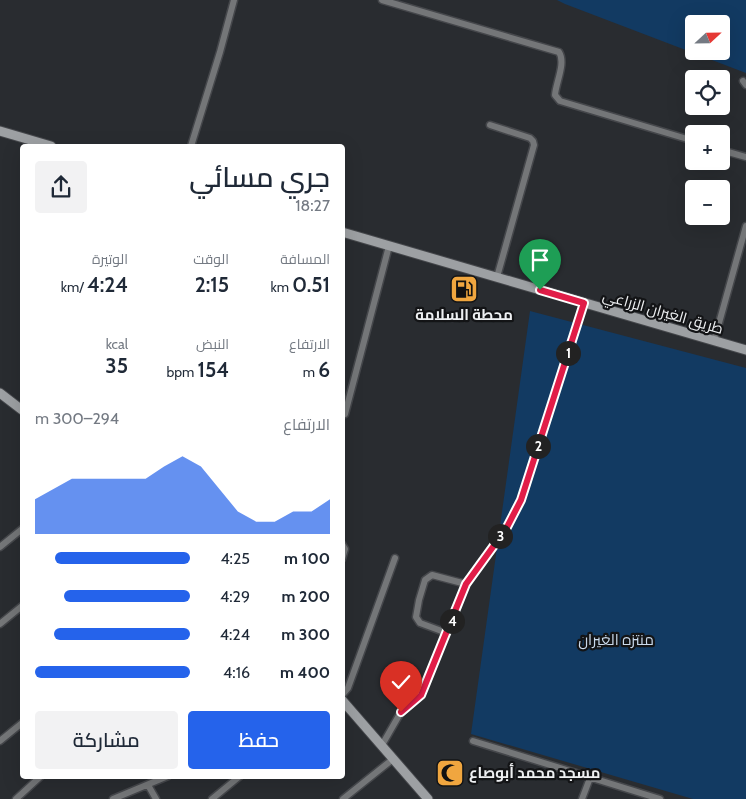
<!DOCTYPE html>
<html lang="ar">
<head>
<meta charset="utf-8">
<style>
  :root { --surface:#fff; --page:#f2f2f3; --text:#1f2937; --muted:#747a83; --accent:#2563eb }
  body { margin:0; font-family:Cabin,Cairo,sans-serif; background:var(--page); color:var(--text); direction:rtl; height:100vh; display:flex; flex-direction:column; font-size:19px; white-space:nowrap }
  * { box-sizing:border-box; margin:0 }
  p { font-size:16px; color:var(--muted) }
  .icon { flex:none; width:28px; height:28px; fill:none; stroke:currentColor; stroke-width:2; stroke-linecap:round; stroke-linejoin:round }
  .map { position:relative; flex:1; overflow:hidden; direction:ltr }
  .sheet { position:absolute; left:20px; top:144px; width:325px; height:635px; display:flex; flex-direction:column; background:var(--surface); border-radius:5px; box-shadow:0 5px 20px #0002; direction:rtl }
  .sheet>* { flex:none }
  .needle { width:32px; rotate:68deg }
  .controls { position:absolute; left:685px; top:15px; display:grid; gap:10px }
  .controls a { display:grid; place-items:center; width:45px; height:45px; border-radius:5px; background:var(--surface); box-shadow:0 5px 20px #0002; font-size:25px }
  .pin { position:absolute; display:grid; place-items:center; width:42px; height:42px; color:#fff; margin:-51px -21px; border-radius:50% 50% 50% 0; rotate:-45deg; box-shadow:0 0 5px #0007 }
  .pin .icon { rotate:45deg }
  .km { position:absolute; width:25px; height:25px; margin:-12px; border-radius:50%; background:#222; color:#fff; font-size:14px; line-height:25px; text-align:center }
  .round { display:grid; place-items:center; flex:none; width:52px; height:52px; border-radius:5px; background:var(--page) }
  .headline { display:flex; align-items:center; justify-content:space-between; height:85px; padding:0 15px }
  h1 { font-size:28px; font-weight:600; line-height:38px }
  .stats { display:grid; grid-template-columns:repeat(3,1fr); gap:8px; height:85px; padding:5px 15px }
  .stats div { display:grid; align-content:center }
  .stats b { font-size:21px; font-weight:600 }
  .stats small { font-size:14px; font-weight:400 }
  .stats p { font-size:14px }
  .chart { height:140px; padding:10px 15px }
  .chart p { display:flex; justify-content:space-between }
  .chart svg { width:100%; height:90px; margin-top:5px; fill:var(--accent); opacity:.7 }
  .button { display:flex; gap:10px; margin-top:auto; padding:10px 15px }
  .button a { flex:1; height:58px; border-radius:5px; background:var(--accent); color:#fff; font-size:20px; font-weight:600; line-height:58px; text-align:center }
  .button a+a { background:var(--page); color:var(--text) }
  ul { padding:0 15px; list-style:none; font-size:16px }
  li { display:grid; grid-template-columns:80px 60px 1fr; align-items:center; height:38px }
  li i { height:12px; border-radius:6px; background:var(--accent) }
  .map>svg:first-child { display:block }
  .green { fill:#123a62; fill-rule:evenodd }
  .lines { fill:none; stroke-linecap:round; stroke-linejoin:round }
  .street-casing { stroke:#45474b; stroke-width:9 }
  .secondary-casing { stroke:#45474b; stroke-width:11 }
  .street { stroke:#747678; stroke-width:6 }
  .secondary { stroke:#9da0a3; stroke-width:9 }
  .route-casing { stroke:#fff; stroke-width:10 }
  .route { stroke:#e11d48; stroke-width:6 }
  .labels { text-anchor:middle; stroke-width:4.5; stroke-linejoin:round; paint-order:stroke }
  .street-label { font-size:15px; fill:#eef0f2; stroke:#131416 }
  .poi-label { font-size:15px; font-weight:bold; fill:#eef0f2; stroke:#131416 }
  .park-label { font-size:15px; fill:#cbdbed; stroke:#131416 }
</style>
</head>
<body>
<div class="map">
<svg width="746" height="799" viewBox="0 0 746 799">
  <rect width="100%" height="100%" fill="#292c30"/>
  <!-- green -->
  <path class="green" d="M557,0h189v73l-181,-69zM694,24h27v27h-27z
    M530,311l216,57v431h-53l-222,-65z"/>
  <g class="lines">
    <!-- street casing -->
    <g class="street-casing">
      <path id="street" d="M382,0l177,52c7,11 -3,30 -4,43l5,6 134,40
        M743,81l3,4
        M490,125l40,13 3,3 1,4 -37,132
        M191,146l29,-94 14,-52
        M721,150l25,7
        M714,341l32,-115
        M345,414l44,-168
        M342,544l3,5 -3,10
        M0,547l22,-18
        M0,624l22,-18
        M447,633l-27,-10 -4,-6 3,-17 6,-20 7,-5 34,9
        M342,695l6,-7 47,-130
        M0,741l22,-18
        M473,741l187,58
        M382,745l19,-33 20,-17 45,-111 40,-55 15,-28 63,-198
        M148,785l8,14
        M16,799l25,-23
        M113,799l55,-23
        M212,799l28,-23
        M343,799l50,-40
        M582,799l8,-21"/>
    </g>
    <!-- secondary casing -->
    <g class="secondary-casing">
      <path id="secondary" d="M0,131l51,15
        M342,232l404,118
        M0,393l22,17
        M342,700l86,99"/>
    </g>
    <!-- street -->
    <use href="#street" class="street"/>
    <!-- secondary -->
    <use href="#secondary" class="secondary"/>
  </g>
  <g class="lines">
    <!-- route casing -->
    <g class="route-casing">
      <path id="route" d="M401,712l20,-17 45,-111 40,-55 15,-29 63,-197 -44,-13"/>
    </g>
    <!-- route -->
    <use href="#route" class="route"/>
  </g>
  <!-- icons -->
  <defs>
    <g id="fuel-square" transform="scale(1.4375)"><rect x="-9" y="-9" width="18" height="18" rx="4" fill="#f0a63f" stroke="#131416"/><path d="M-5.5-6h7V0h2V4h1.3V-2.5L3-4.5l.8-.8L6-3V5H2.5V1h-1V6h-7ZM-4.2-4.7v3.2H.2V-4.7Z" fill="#111"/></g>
    <g id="mosque-square" transform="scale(1.4375)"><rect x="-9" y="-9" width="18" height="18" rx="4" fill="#f0a63f" stroke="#131416"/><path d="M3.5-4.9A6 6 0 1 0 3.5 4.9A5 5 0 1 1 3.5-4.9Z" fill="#111"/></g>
  </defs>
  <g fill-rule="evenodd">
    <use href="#fuel-square" x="464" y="289"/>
    <use href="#mosque-square" x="450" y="773"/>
  </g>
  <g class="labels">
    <!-- street labels -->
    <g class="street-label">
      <text transform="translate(663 312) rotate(16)" y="5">طريق الغيران الزراعي</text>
    </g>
    <!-- poi labels -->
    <g class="poi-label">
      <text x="464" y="320">محطة السلامة</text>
      <text x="469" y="778" text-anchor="start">مسجد محمد أبوصاع</text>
    </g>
    <!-- park labels -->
    <g class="park-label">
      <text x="616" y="645">منتزه الغيران</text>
    </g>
  </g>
</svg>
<div class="controls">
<a><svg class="needle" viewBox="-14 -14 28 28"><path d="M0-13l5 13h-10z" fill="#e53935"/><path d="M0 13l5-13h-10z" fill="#747a83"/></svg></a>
<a><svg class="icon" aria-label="locate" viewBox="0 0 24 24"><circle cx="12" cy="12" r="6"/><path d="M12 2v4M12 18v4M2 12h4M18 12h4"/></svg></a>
<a>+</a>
<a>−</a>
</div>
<div class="pin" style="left:540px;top:290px;background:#1e9e55"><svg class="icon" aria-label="arrive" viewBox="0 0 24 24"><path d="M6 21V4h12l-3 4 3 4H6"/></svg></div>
<div class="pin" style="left:401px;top:712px;background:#d93025"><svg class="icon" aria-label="check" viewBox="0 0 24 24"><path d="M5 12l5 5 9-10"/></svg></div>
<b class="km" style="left:568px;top:353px">1</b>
<b class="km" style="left:538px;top:446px">2</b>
<b class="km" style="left:500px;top:536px">3</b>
<b class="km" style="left:452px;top:621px">4</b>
<section class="sheet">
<div class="headline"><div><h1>جري مسائي</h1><p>18:27</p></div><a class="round"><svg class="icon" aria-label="share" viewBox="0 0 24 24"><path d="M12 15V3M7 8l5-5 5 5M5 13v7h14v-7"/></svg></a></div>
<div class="stats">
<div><p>المسافة</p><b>0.51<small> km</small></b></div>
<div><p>الوقت</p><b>2:15</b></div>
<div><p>الوتيرة</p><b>4:24<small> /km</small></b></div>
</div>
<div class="stats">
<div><p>الارتفاع</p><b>6<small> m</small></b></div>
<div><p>النبض</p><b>154<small> bpm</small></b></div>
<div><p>kcal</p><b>35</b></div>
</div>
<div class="chart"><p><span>الارتفاع</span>294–300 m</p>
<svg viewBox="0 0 160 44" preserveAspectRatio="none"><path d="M0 44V27L10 22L20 17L30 17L40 17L50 17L60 17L70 11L80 6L90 11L100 22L110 33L120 38L130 38L140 33L150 33L160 27V44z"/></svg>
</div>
<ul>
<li><b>100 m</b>4:25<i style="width:87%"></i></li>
<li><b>200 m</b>4:29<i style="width:81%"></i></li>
<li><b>300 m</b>4:24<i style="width:88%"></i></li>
<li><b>400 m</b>4:16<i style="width:100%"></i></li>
</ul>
<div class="button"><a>حفظ</a><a>مشاركة</a></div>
</section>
</div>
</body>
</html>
